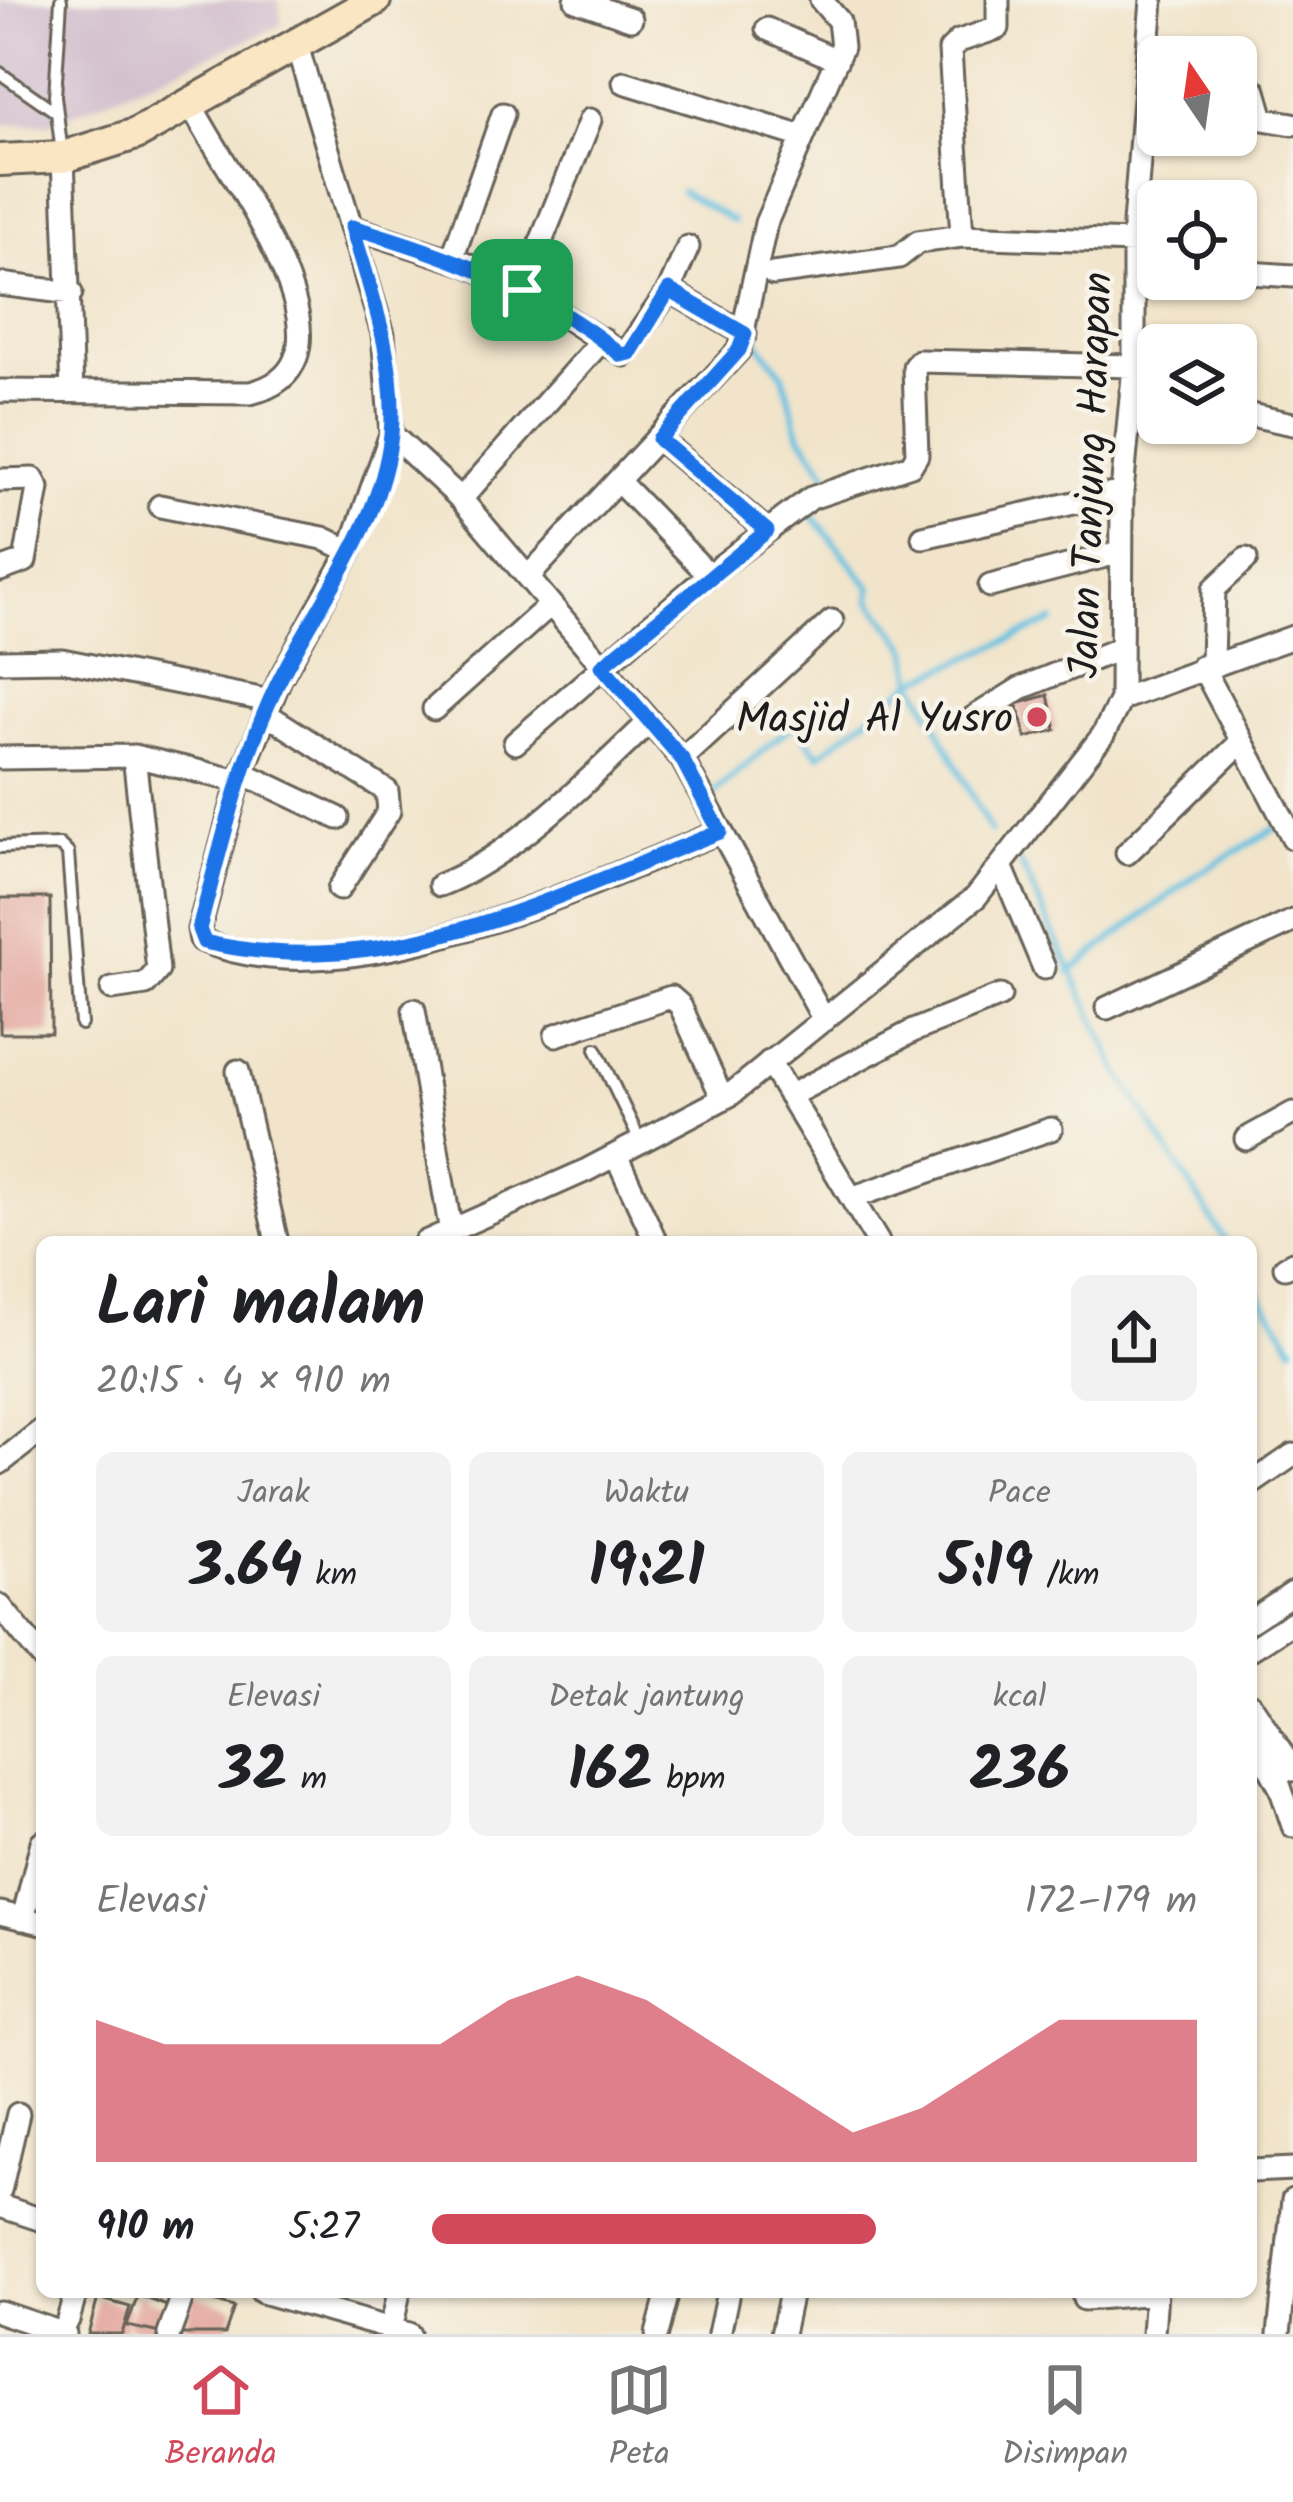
<!DOCTYPE html>
<html lang="id">
<head>
<meta charset="utf-8">
<style>
  :root { --surface:#fff; --page:#f2f2f2; --text:#202124; --muted:#757577; --line:#e0e0e0; --accent:#d1495b }
  body { margin:0; font-family:Kalam,sans-serif; background:var(--page); color:var(--text); height:100vh; display:flex; flex-direction:column; font-size:45px; white-space:nowrap }
  * { box-sizing:border-box; margin:0 }
  p { font-size:39px; color:var(--muted) }
  .icon { flex:none; width:66px; height:66px; fill:none; stroke:currentColor; stroke-width:2; stroke-linecap:round; stroke-linejoin:round }
  .map { position:relative; flex:1; overflow:hidden }
  .sheet { position:absolute; left:36px; top:1236px; width:1221px; height:1062px; display:flex; flex-direction:column; background:var(--surface); border-radius:18px; box-shadow:0 3px 9px #0004 }
  .sheet>* { flex:none }
  .needle { width:78px; rotate:347deg }
  .buttons { position:absolute; left:1137px; top:36px; display:grid; gap:24px }
  .buttons a { display:grid; place-items:center; width:120px; height:120px; border-radius:18px; background:var(--surface); box-shadow:0 3px 9px #0004; font-size:60px }
  .pin { position:absolute; display:grid; place-items:center; width:102px; height:102px; color:#fff; margin:-51px; border-radius:24px; box-shadow:0 6px 18px #0006 }
  .round { display:grid; place-items:center; flex:none; width:126px; height:126px; border-radius:18px; background:var(--page) }
  .headline { display:flex; align-items:center; justify-content:space-between; height:204px; padding:0 60px }
  h1 { font-size:66px; font-weight:700; line-height:90px }
  .metrics { display:grid; grid-template-columns:repeat(3,1fr); gap:18px; height:204px; padding:12px 60px }
  .metrics div { display:grid; align-content:center; border-radius:18px; background:var(--page); text-align:center }
  .metrics b { font-size:60px; font-weight:700 }
  .metrics small { font-size:33px; font-weight:400 }
  .metrics p { font-size:33px }
  .chart { height:336px; padding:24px 60px }
  .chart p { display:flex; justify-content:space-between }
  .chart svg { width:100%; height:216px; margin-top:12px; fill:var(--accent); opacity:.7 }
  ul { padding:0 60px; list-style:none; font-size:39px }
  li { display:grid; grid-template-columns:192px 144px 1fr; align-items:center; height:90px }
  li i { height:30px; border-radius:15px; background:var(--accent) }
  .dock { display:flex; justify-content:space-around; align-items:center; height:168px; border-top:3px solid var(--line); background:var(--surface); font-size:33px; color:var(--muted) }
  .dock a { display:grid; justify-items:center; gap:6px }
  .dock .active { color:var(--accent) }
  .map>svg:first-child { display:block }
  .industrial { fill:#d0bdcd }
  .lines { fill:none; stroke-linecap:round; stroke-linejoin:round }
  .stream { stroke:#63c1e1; stroke-width:6 }
  .building { fill:#e3a69e }
  .lane-casing { stroke:#676259; stroke-width:16 }
  .street-casing { stroke:#676259; stroke-width:27 }
  .secondary-casing { stroke:#676259; stroke-width:36 }
  .lane { stroke:#fff; stroke-width:10 }
  .street { stroke:#fff; stroke-width:21 }
  .secondary { stroke:#fbe6c4; stroke-width:30 }
  .route-casing { stroke:#fff; stroke-width:24 }
  .route { stroke:#1a73e8; stroke-width:15 }
  .poi-dot { fill:#d1495b; stroke:#f7f3e8; stroke-width:4.5 }
  .labels { text-anchor:middle; stroke-width:9; stroke-linejoin:round; paint-order:stroke }
  .street-label { font-size:42px; fill:#1c1c1c; stroke:#f7f3e8 }
  .poi-label { font-size:42px; fill:#1c1c1c; stroke:#f7f3e8; text-anchor:end }
</style>
</head>
<body>
<div class="map">
<svg width="1293" height="2334" viewBox="0 0 1293 2334">
  <rect width="100%" height="100%" fill="#f7f3e8"/>
  <filter id="ink" filterUnits="userSpaceOnUse"><feTurbulence type="fractalNoise" baseFrequency=".00833" numOctaves="2"/><feDisplacementMap in="SourceGraphic" scale="24" xChannelSelector="R" yChannelSelector="G"/><feConvolveMatrix kernelMatrix="1 2 1 2 8 2 1 2 1" color-interpolation-filters="sRGB"/></filter>
  <filter id="wash" filterUnits="userSpaceOnUse"><feTurbulence type="fractalNoise" baseFrequency=".004" numOctaves="4" result="noise"/><feDisplacementMap in="SourceGraphic" scale="48" xChannelSelector="R" yChannelSelector="G"/><feGaussianBlur stdDeviation="2.7" result="paint"/><feColorMatrix in="noise" values="0 0 0 0 0 0 0 0 0 0 0 0 0 0 0 0 0 1.4 0 .05"/><feComposite in="paint" operator="in"/></filter>
  <g filter="url(#wash)">
    <rect width="100%" height="100%" fill="#f1e4ca"/>
    <!-- industrial -->
    <path class="industrial" d="M0,0h279l2,25 -231,99 -50,1z"/>
    <g class="lines">
      <!-- stream -->
      <path class="stream" d="M682,192l51,29
        M764,281l-8,59 27,35 16,58 36,52
        M807,509l64,79 -1,12 38,48 6,33 76,150
        M711,795l83,-71 25,31 95,-74 139,-60
        M1021,864l99,210 106,168
        M1069,972l127,-97 80,-47
        M1251,1281l42,65"/>
    </g>
    <g id="blocks">
      <!-- building -->
      <path class="building" d="M1048,695l8,35 -30,8 -9,-34z
        M0,898h50l1,135h-51z
        M138,2295l37,14 -10,25 -38,-8z
        M194,2295l40,12 -9,27h-44z
        M98,2298l32,9 -8,27h-34z"/>
    </g>
  </g>
  <g filter="url(#ink)">
    <use href="#blocks" fill-opacity="0" stroke="#676259" stroke-width="3"/>
    <g class="lines">
      <!-- lane casing -->
      <g class="lane-casing">
        <path id="lane" d="M61,0l-6,96 7,58
          M0,73l56,39
          M0,847l60,-2 8,8 13,171
          M596,1049l45,94"/>
      </g>
      <!-- street casing -->
      <g class="street-casing">
        <path id="street" d="M576,0l55,19
          M767,29l70,31
          M297,46l86,288 8,100 70,65 221,260 142,261
          M624,82l179,55
          M1236,82l19,9 8,28 30,5
          M63,157l9,235
          M352,227l113,37 57,25 102,66 45,-65 19,-43
          M962,236l-12,-186 9,-9 39,-13v-28
          M452,259l51,-145
          M1236,272l57,4
          M773,274l126,-17 19,-15 44,-6 172,6
          M0,284l71,9
          M522,289l68,-169
          M669,290l76,44
          M0,391l250,2c128,-30 -29,-225 -58,-287
          M1131,392l27,2
          M1236,412l57,12
          M391,434l-41,117 -70,128 -41,102 -40,148 2,11c147,64 378,-54 519,-108
          M659,439l108,92
          M0,480l33,-1 5,9 -13,73 -25,9
          M618,481l91,94
          M461,499l142,-160
          M160,506l163,32 27,13
          M923,537l199,-45
          M528,577l211,-227 27,-127 76,-176 -3,-26 -18,-21
          M990,586l131,-34
          M0,661l62,-1 208,41
          M1212,662l2,-73 32,-30
          M1202,666l91,172
          M1121,699l172,-62
          M434,709l116,-104
          M265,713l122,78 2,20 -50,78
          M973,718l48,-30 100,-40
          M515,743l194,-168 102,-77 100,-33 6,-10 -3,-88 5,-6 215,5
          M0,758l134,-2 105,25
          M682,759l150,-138
          M243,773l95,45
          M1127,853l114,-111
          M1002,868l42,100
          M440,885c71,-27 153,-109 208,-162
          M112,989l34,-5 12,-14 -24,-214
          M1107,1008l186,-87
          M414,1010l37,223
          M556,1035l115,-38 9,8 43,94
          M769,1062l109,180
          M238,1071l39,171
          M789,1096l124,-65 87,-35
          M1246,1139l47,-26
          M616,1155l40,87
          M854,1197l197,-68
          M425,1242l160,-71 145,-76 246,-198 127,-162 18,-36 1,-207 12,-126v-143l18,-223
          M1285,1267l8,-4
          M0,1463l42,-33
          M1251,1484l42,-29
          M0,1606l42,51
          M1251,1621l42,-28
          M1251,1649l42,-27
          M1251,1705l42,65
          M1251,1734l29,53 13,39
          M0,1913l42,10
          M23,1919l19,-77
          M1251,2171l42,-2
          M0,2191l18,-77
          M0,2206l42,14
          M262,2292l147,42
          M1084,2299l72,-6
          M0,2312l65,22
          M68,2320l8,-28
          M391,2330l8,-38
          M169,2334l15,-42
          M657,2334l11,-42
          M719,2334l9,-42
          M782,2334l9,-42
          M1153,2334l3,-42
          M1279,2334l14,-134"/>
      </g>
      <!-- secondary casing -->
      <g class="secondary-casing">
        <path id="secondary" d="M0,160l63,-3 73,-23 239,-134"/>
      </g>
      <!-- lane -->
      <use href="#lane" class="lane"/>
      <!-- street -->
      <use href="#street" class="street"/>
      <!-- secondary -->
      <use href="#secondary" class="secondary"/>
    </g>
  </g>
  <g class="lines" filter="url(#ink)">
    <!-- route casing -->
    <g class="route-casing">
      <path id="route" d="M352,227c96,28 190,63 269,128l9,-2 39,-63 76,44 -6,16 -80,89 108,92 -165,135 80,93 38,73c-171,65 -329,153 -516,110l-5,-13c22,-82 41,-167 78,-244 39,-80 105,-160 114,-251 7,-69 -20,-142 -39,-207z"/>
    </g>
    <!-- route -->
    <use href="#route" class="route"/>
  </g>
  <!-- markers -->
  <circle class="poi-dot" cx="1037" cy="717" r="12"/>
  <g class="labels">
    <!-- street labels -->
    <g class="street-label">
      <text transform="translate(1089 475) rotate(-88)" y="15">Jalan Tanjung Harapan</text>
    </g>
    <!-- poi labels -->
    <g class="poi-label">
      <text x="1013" y="732">Masjid Al Yusro</text>
    </g>
  </g>
</svg>
<div class="buttons">
<a><svg class="needle" viewBox="-14 -14 28 28"><path d="M0-13l5 13h-10z" fill="#e53935"/><path d="M0 13l5-13h-10z" fill="#757577"/></svg></a>
<a><svg class="icon" aria-label="locate" viewBox="0 0 24 24"><circle cx="12" cy="12" r="6"/><path d="M12 2v4M12 18v4M2 12h4M18 12h4"/></svg></a>
<a><svg class="icon" aria-label="layers" viewBox="0 0 24 24"><path d="M12 4l9 5-9 5-9-5zM3 14l9 5 9-5"/></svg></a>
</div>
<div class="pin" style="left:522px;top:290px;background:#1e9e55"><svg class="icon" aria-label="arrive" viewBox="0 0 24 24"><path d="M6 21V4h12l-3 4 3 4H6"/></svg></div>
<section class="sheet">
<div class="headline"><div><h1>Lari malam</h1><p>20:15 · 4 × 910 m</p></div><a class="round"><svg class="icon" aria-label="share" viewBox="0 0 24 24"><path d="M12 15V3M7 8l5-5 5 5M5 13v7h14v-7"/></svg></a></div>
<div class="metrics">
<div><p>Jarak</p><b>3.64<small> km</small></b></div>
<div><p>Waktu</p><b>19:21</b></div>
<div><p>Pace</p><b>5:19<small> /km</small></b></div>
</div>
<div class="metrics">
<div><p>Elevasi</p><b>32<small> m</small></b></div>
<div><p>Detak jantung</p><b>162<small> bpm</small></b></div>
<div><p>kcal</p><b>236</b></div>
</div>
<div class="chart"><p><span>Elevasi</span>172–179 m</p>
<svg viewBox="0 0 160 44" preserveAspectRatio="none"><path d="M0 44V15L10 20L20 20L30 20L40 20L50 20L60 11L70 6L80 11L90 20L100 29L110 38L120 33L130 24L140 15L150 15L160 15V44z"/></svg>
</div>
<ul>
<li><b>910 m</b>5:27<i style="width:58%"></i></li>
</ul>
</section>
</div>
<nav class="dock">
<a class="active"><svg class="icon" aria-label="home" viewBox="0 0 24 24"><path d="M3 11l9-7 9 7M6 9v11h12V9"/></svg>Beranda</a>
<a><svg class="icon" aria-label="map" viewBox="0 0 24 24"><path d="M3 6l6-2 6 2 6-2v14l-6 2-6-2-6 2zM9 4v14M15 6v14"/></svg>Peta</a>
<a><svg class="icon" aria-label="saved" viewBox="0 0 24 24"><path d="M7 4h10v16l-5-4-5 4z"/></svg>Disimpan</a>
</nav>
</body>
</html>
